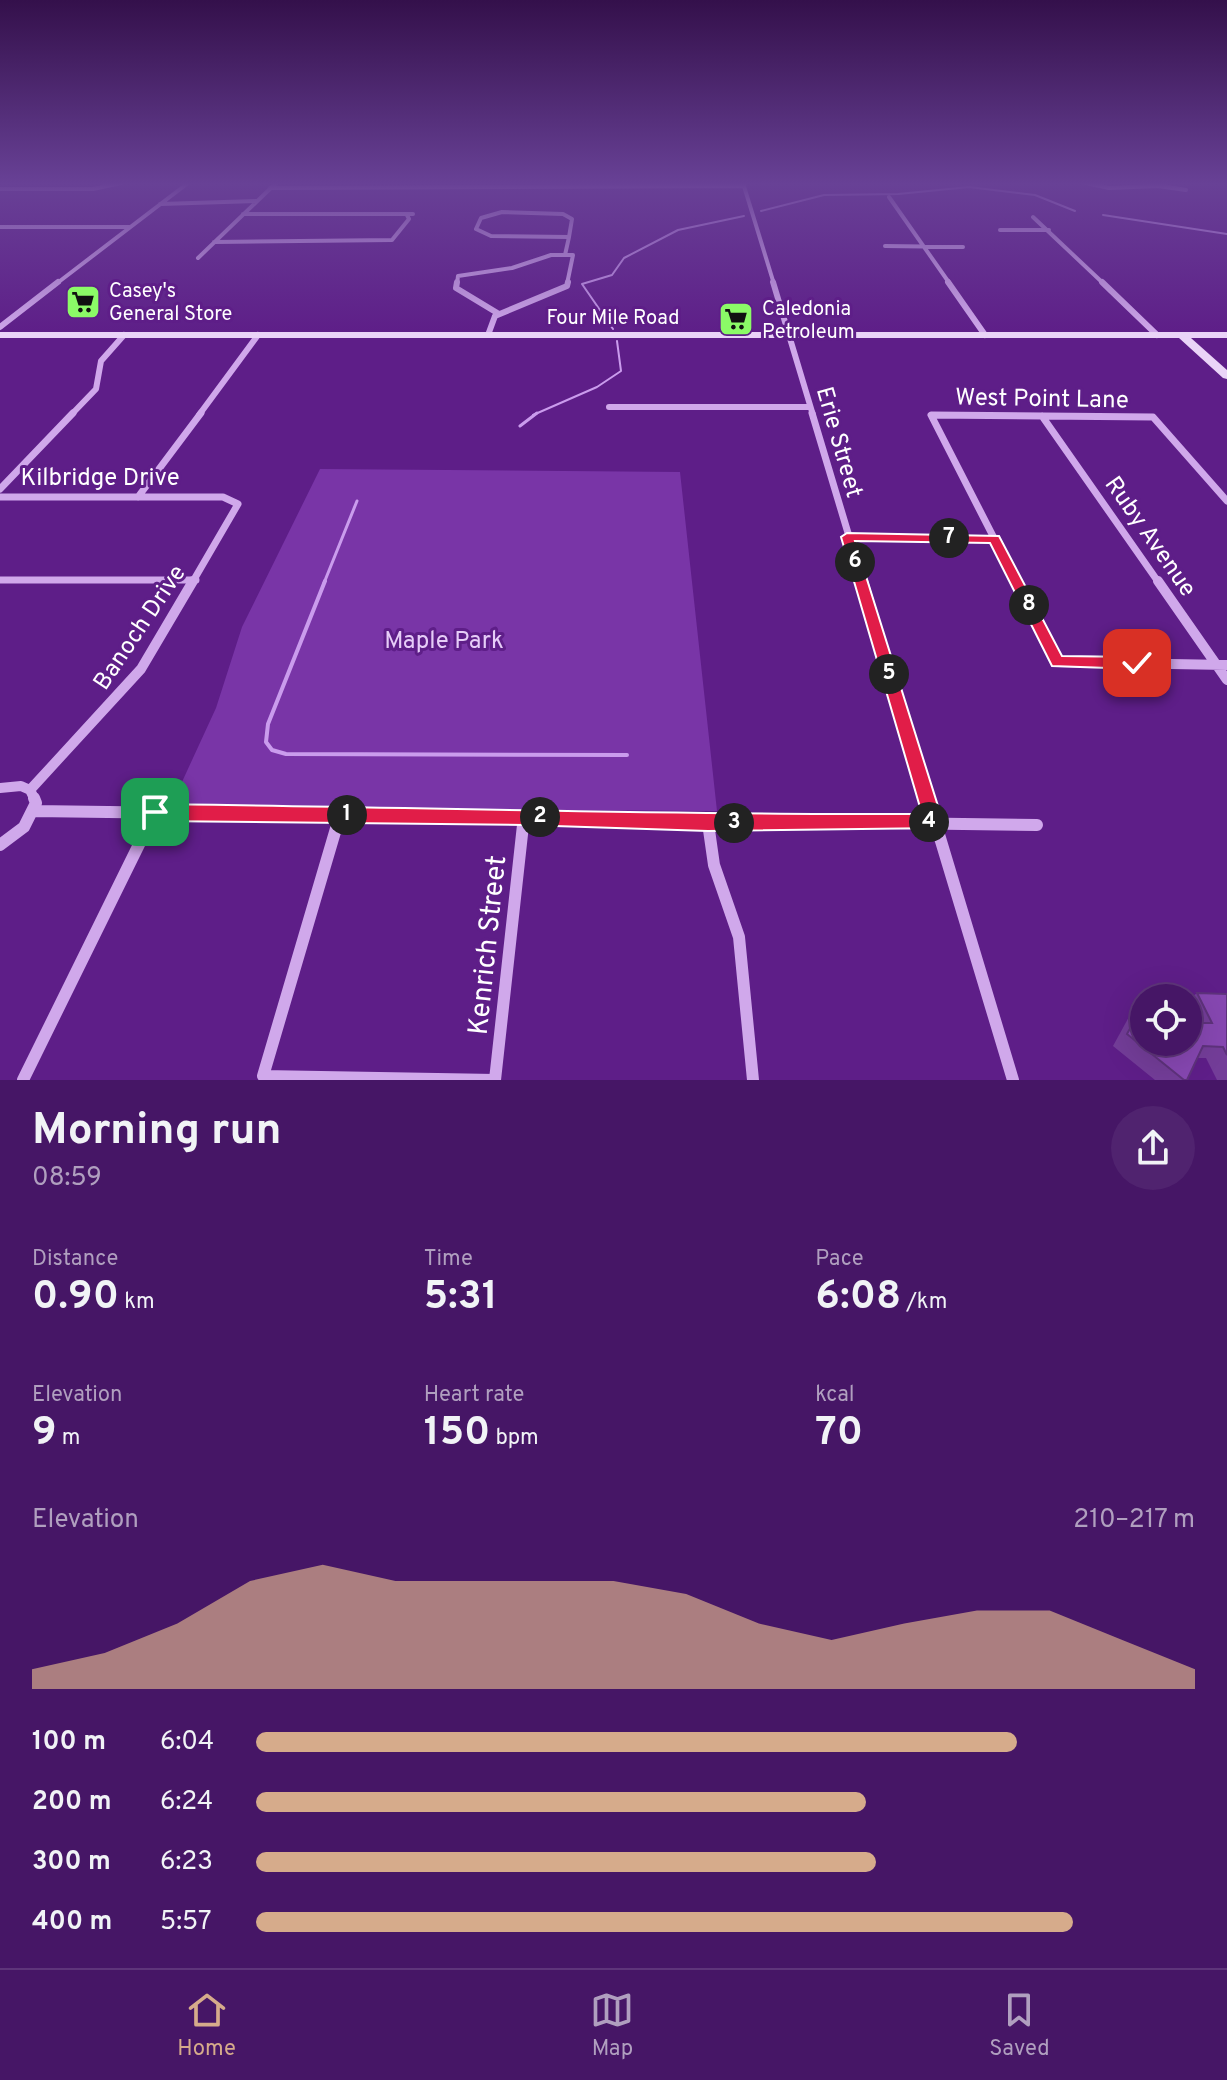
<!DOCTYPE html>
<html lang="en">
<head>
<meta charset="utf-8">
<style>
  :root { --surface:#461666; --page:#50236f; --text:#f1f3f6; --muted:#b09fbf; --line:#5e357a; --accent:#d6ab8b }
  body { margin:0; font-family:Overpass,sans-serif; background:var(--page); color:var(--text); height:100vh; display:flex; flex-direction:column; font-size:30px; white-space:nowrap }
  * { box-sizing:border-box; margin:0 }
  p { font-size:26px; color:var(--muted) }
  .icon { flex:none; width:44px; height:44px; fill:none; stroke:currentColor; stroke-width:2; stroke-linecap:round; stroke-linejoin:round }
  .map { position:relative; height:1080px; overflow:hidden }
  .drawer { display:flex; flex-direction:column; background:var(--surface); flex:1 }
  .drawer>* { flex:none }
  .controls { position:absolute; left:1130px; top:984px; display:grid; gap:16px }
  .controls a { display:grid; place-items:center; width:72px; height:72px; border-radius:50%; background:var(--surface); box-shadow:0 8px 32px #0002,0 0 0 2px var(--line); font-size:40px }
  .pin { position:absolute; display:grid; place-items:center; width:68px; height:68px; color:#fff; margin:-34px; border-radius:16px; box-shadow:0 4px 12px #0006 }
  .km { position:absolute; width:40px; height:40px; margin:-20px; border-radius:50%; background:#222; color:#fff; font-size:22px; line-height:40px; text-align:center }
  .round { display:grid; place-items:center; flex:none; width:84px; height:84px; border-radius:42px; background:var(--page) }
  .head { display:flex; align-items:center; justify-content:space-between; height:136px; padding:0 32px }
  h1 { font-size:44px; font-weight:700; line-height:60px }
  .figures { display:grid; grid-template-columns:repeat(3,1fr); gap:12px; height:136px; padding:8px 32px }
  .figures div { display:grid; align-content:center }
  .figures b { font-size:40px; font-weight:700 }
  .figures small { font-size:22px; font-weight:400 }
  .figures p { font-size:22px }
  .chart { height:224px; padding:16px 32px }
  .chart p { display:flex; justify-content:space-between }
  .chart svg { width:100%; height:144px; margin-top:8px; fill:var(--accent); opacity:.7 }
  ul { padding:0 32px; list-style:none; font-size:26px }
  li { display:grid; grid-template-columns:128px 96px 1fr; align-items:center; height:60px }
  li i { height:20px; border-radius:10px; background:var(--accent) }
  .dock { display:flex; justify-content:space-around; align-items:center; height:112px; border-top:2px solid var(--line); background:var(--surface); font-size:22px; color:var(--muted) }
  .dock a { display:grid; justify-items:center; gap:4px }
  .dock .selected { color:var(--accent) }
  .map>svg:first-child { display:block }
  .green { fill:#7935a7 }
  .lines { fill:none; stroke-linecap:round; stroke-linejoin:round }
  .stream-far2 { stroke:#ca9ced; stroke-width:2 }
  .stream-far1 { stroke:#ca9ced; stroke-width:3 }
  .stream { stroke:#ca9ced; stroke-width:4 }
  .street-far4 { stroke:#d0a8eb; stroke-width:4 }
  .street-far3 { stroke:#d0a8eb; stroke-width:6 }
  .street-far2 { stroke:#d0a8eb; stroke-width:7 }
  .street-far1 { stroke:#d0a8eb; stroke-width:10 }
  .street { stroke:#d0a8eb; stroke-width:12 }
  .secondary { fill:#ead4f8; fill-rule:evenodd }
  .wall { fill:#733d98 }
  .building { fill:#8647b1; stroke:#5e327c; stroke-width:2 }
  .route { fill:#e11d48; stroke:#fff; stroke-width:2 }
  .labels { text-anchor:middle; stroke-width:6; stroke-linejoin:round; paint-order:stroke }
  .far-poi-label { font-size:20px; fill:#fff; stroke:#5e1e88; text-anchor:start }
  .far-street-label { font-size:20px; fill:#fff; stroke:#5e1e88 }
  .street-label { font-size:24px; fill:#fff; stroke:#5e1e88 }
  .park-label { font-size:24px; fill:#e6cdf8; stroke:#5e1e88 }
  .near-street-label { font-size:28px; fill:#fff; stroke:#5e1e88 }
</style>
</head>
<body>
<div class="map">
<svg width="1227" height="1080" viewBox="0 0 1227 1080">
  <rect width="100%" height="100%" fill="#5e1e88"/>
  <!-- green -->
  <path class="green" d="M320,469l360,3 37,339 -547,-3 46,-100 26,-81z"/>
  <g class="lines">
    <!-- stream-far2 -->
    <path class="stream-far2" d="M761,211l63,-16 74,-1 71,-7 66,8 40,16
      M1103,215l124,19
      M613,329l-31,-45 30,-9 12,-17 54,-28 66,-14
      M533,415l64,-28 24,-16 -4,-30"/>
    <!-- stream-far1 -->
    <path class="stream-far1" d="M520,426l17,-13
      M324,583l33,-82"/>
    <!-- stream -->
    <path class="stream" d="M325,581l-57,143 -2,18 6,8 14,4 341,1"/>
    <!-- street-far4 -->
    <path class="street-far4" d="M743,183l31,101
      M1086,183l23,5 49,-2 -3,-3
      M1157,185l29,5 -28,-4
      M270,188l474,-2
      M0,189h93l28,-6
      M889,197l61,87
      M160,204l96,-3
      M502,212l61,2 9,5 -3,18 -78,-1 -15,-7 5,-11z
      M243,214h170
      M1033,217l71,67
      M0,227h130
      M1000,230h49
      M392,240l17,-21 -2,-4
      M214,242l178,-2
      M885,246l78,1
      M565,255l4,-18
      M198,258l78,-75
      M56,284l132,-101
      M457,284l1,-8 54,-8 39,-13h22l-6,29"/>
    <!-- street-far3 -->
    <path class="street-far3" d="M457,282l-1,6 43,26
      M773,282l40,133
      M948,282l37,53
      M1102,282l55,53
      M0,327l58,-45
      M488,335l7,-19 72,-30 1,-4
      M609,407h199
      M71,415l25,-26 5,-28 23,-26
      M199,415l59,-80"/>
    <!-- street-far2 -->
    <path class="street-far2" d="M812,413l51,170
      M1042,416l117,167
      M0,489l73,-76
      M0,497h223l15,7 -46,79
      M138,497l63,-84
      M847,537l147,2
      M0,580h196
      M1017,583l-86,-168 222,2 74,84"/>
    <!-- street-far1 -->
    <path class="street-far1" d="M863,581l66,219
      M1016,581l42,81 169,3
      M1158,581l69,99
      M0,788l21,-2 9,4 5,10
      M30,790l111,-121 52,-88"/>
    <!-- street -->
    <path class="street" d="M928,798l85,282
      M34,811l1003,14
      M340,815l-77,261 232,4 29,-264
      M708,823l6,42 25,72 14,143
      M0,845l24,-18 12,-24 -2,-5
      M23,1080l132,-268"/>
    <!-- secondary -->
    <path class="secondary" d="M0,332h1227v6h-36l36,32v9l-4,-1 -44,-40h-1179z"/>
  </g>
  <!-- wall -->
  <path class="wall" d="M1150,992l8,6h-14v44l45,-21 -1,-21 9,-7 30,1v86h-10l-11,-22h-9l-10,22h-32l-42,-34 23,-42z"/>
  <!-- building -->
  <path class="building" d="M1150,992l8,6h-11z
    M1197,993l30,1v61l-4,-8 -20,-1 -16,34h-3l-57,-46 17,-31v39h44v-22l3,3h21z"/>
  <!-- sky -->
  <linearGradient id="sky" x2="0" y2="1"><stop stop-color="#34104b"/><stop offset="0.55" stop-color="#684196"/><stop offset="1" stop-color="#684196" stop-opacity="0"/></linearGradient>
  <rect width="1227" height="334" fill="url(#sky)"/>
  <!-- route -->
  <path class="route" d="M847,533l152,3 63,120 75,1 8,6 -8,6 -85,-3 -62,-123 -135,-2 88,281 -3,6 -232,3 -184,-6 -369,-4 -9,-9 9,-8c256,3 511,11 767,10l-81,-277z"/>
  <!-- icons -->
  <defs>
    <g id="supermarket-square" transform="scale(1.8)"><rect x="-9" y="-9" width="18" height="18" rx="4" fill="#8bfa67" stroke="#5e1e88"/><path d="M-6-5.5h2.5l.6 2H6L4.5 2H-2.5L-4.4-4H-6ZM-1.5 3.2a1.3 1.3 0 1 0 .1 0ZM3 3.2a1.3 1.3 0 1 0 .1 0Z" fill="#111"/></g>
  </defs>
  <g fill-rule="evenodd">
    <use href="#supermarket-square" x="83" y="302"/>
    <use href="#supermarket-square" x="736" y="319"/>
  </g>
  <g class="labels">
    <!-- far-poi labels -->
    <g class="far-poi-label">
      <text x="109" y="297">Casey's<tspan x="109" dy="23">General Store</tspan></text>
      <text x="762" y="315">Caledonia<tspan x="762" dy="23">Petroleum</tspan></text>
    </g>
    <!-- far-street labels -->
    <g class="far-street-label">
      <text x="613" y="324">Four Mile Road</text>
    </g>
    <!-- street labels -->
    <g class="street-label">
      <text transform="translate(1042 398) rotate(1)" y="8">West Point Lane</text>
      <text transform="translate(840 442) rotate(74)" y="8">Erie Street</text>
      <text x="100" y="485">Kilbridge Drive</text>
      <text transform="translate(1151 536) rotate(55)" y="8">Ruby Avenue</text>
      <text transform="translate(139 627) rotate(-56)" y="8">Banoch Drive</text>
    </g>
    <!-- park labels -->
    <g class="park-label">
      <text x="444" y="648">Maple Park</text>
    </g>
    <!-- near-street labels -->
    <g class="near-street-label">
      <text transform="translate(486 945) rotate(-84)" y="10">Kenrich Street</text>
    </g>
  </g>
</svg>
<div class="controls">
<a><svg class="icon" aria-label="locate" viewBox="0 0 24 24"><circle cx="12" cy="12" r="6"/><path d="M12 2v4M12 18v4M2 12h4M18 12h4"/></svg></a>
</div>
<div class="pin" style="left:155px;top:812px;background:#1e9e55"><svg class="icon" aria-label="arrive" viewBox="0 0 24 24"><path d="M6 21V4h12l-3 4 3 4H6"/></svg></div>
<div class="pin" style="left:1137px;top:663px;background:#d93025"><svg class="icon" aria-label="check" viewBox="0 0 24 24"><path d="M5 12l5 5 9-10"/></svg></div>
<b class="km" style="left:347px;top:815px">1</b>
<b class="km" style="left:540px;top:817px">2</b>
<b class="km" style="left:734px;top:823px">3</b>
<b class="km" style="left:929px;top:822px">4</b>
<b class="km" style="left:889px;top:674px">5</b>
<b class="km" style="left:855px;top:562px">6</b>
<b class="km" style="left:949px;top:538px">7</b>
<b class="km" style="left:1029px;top:605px">8</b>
</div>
<section class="drawer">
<div class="head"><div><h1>Morning run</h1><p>08:59</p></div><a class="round"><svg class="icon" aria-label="share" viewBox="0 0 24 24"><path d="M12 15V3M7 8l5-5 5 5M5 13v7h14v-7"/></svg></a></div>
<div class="figures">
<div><p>Distance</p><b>0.90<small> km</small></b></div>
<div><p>Time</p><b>5:31</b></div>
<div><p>Pace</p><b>6:08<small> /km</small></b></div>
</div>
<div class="figures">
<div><p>Elevation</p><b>9<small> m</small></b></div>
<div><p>Heart rate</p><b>150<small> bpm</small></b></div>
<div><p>kcal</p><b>70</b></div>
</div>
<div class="chart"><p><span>Elevation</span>210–217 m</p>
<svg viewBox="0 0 160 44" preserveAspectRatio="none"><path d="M0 44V38L10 33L20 24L30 11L40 6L50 11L60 11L70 11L80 11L90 15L100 24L110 29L120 24L130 20L140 20L150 29L160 38V44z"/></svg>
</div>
<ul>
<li><b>100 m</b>6:04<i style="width:81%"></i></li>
<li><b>200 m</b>6:24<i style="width:65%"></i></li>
<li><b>300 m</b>6:23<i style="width:66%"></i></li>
<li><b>400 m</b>5:57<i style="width:87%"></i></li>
</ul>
</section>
<nav class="dock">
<a class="selected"><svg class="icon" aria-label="home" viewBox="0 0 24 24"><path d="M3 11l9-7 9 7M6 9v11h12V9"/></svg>Home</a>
<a><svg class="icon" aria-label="map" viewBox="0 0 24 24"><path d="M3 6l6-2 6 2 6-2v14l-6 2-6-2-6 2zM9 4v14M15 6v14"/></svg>Map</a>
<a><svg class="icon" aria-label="saved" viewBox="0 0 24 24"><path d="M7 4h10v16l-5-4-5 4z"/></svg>Saved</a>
</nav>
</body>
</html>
